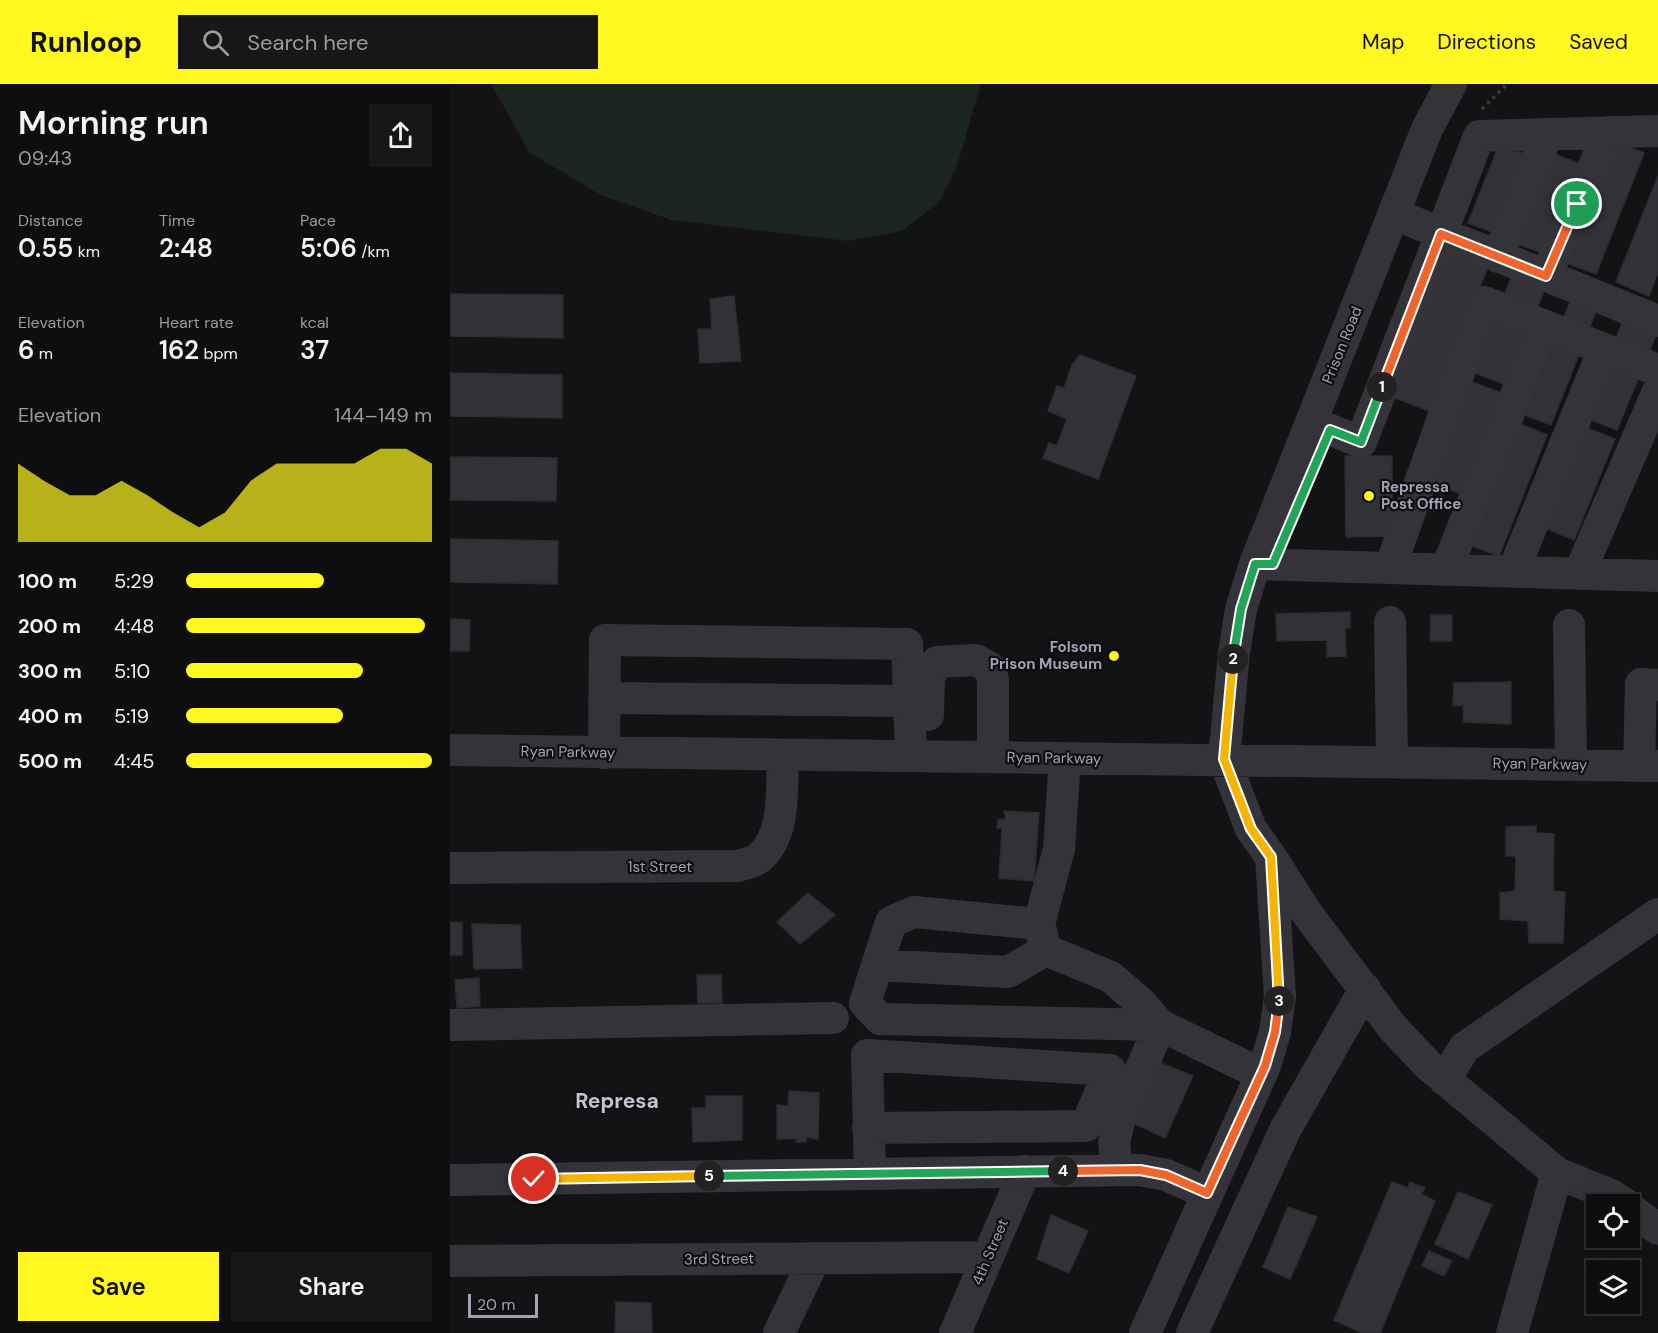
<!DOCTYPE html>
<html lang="en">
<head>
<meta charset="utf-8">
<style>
  :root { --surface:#0e0e0f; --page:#171718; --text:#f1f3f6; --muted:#9b9c9e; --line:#2e2e2f; --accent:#fff71f }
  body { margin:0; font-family:"DM Sans",sans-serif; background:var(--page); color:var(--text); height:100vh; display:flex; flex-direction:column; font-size:22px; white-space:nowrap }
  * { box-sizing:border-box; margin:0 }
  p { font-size:20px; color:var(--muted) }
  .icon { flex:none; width:33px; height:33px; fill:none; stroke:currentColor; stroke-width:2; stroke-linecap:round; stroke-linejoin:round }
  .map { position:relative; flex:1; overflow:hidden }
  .details { display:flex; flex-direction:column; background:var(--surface); width:450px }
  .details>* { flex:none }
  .tools { position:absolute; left:1136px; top:1110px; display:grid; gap:12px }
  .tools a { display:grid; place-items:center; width:54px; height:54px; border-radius:0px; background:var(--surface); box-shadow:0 6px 24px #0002,0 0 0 2px var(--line); font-size:30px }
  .scale { position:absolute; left:18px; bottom:15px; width:70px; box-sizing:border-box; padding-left:6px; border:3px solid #a2a2b6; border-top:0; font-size:16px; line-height:21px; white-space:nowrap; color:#a2a2b6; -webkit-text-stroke:4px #0e0d0f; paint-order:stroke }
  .pin { position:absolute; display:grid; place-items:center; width:51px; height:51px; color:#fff; margin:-26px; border:3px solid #fff; border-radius:50%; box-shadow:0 2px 6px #0007 }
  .km { position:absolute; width:30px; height:30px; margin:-15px; border-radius:50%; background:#222; color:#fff; font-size:16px; line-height:30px; text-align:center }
  .round { display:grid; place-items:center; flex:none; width:63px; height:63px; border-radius:0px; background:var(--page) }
  .headline { display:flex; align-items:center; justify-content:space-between; height:102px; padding:0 18px }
  h1 { font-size:33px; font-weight:600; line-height:45px }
  .metrics { display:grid; grid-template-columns:repeat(3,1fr); gap:9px; height:102px; padding:6px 18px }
  .metrics div { display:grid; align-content:center }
  .metrics b { font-size:26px; font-weight:600 }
  .metrics small { font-size:16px; font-weight:400 }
  .metrics p { font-size:16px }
  .chart { height:168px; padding:12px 18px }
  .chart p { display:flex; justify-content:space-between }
  .chart svg { width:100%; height:108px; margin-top:6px; fill:var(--accent); opacity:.7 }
  .primary-button { display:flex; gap:12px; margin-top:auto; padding:12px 18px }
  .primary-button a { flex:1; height:69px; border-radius:0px; background:var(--accent); color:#111; font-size:24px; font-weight:600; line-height:69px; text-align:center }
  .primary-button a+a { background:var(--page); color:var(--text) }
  ul { padding:0 18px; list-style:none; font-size:20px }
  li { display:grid; grid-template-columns:96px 72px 1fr; align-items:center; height:45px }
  li i { height:15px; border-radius:8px; background:var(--accent) }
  header { display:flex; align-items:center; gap:36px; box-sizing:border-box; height:84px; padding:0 30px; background:var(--accent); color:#111 }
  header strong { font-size:28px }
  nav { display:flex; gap:33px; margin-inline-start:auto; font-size:21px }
  .search { width:420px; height:54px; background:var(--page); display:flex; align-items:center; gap:15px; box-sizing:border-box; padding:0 21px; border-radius:0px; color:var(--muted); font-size:22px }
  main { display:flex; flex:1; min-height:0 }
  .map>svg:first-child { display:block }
  .green { fill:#1c241f }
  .building { fill:#323236; stroke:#2d2c30; stroke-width:1.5 }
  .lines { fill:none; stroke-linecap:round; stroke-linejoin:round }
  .path { stroke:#393940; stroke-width:4; stroke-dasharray:3 4.5; stroke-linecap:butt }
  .minor { stroke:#343339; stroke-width:32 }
  .split-1-casing { stroke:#fff; stroke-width:12 }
  .split-2-casing { stroke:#fff; stroke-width:12 }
  .split-3-casing { stroke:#fff; stroke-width:12 }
  .split-4-casing { stroke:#fff; stroke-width:12 }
  .split-5-casing { stroke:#fff; stroke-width:12 }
  .split-6-casing { stroke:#fff; stroke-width:12 }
  .split-1 { stroke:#f0652b; stroke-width:8 }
  .split-2 { stroke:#22a559; stroke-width:8 }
  .split-3 { stroke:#f5b400; stroke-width:8 }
  .split-4 { stroke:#f0652b; stroke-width:8 }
  .split-5 { stroke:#22a559; stroke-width:8 }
  .split-6 { stroke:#f5b400; stroke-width:8 }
  .poi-dot { fill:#fff71f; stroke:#0e0d0f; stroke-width:2 }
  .labels { text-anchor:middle; stroke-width:4.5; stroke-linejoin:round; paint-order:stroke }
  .street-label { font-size:15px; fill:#a2a2b6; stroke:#0e0d0f }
  .poi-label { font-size:15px; font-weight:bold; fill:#a2a2b6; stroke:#0e0d0f; text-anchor:start }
  .district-label { font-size:21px; font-weight:bold; fill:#c4c4d1; stroke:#0e0d0f }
</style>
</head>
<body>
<header>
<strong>Runloop</strong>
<div class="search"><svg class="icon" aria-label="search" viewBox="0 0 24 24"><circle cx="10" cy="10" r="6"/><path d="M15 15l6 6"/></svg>Search here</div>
<nav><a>Map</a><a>Directions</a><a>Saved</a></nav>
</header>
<main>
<section class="details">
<div class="headline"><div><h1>Morning run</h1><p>09:43</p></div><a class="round"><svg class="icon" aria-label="share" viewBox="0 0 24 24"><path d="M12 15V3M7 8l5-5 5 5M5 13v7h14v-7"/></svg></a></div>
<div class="metrics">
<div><p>Distance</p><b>0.55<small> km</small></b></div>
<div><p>Time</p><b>2:48</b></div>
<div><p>Pace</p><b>5:06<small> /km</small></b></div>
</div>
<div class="metrics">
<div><p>Elevation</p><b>6<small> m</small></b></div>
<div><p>Heart rate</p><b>162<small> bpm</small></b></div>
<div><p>kcal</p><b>37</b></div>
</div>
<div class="chart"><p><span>Elevation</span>144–149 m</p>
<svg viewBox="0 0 160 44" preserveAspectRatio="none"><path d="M0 44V12L10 19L20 25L30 25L40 19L50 25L60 32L70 38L80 32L90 19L100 12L110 12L120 12L130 12L140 6L150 6L160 12V44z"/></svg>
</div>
<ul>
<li><b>100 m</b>5:29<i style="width:56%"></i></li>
<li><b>200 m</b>4:48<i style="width:97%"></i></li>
<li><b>300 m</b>5:10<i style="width:72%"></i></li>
<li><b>400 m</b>5:19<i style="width:64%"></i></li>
<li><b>500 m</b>4:45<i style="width:100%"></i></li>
</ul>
<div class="primary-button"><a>Save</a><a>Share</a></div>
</section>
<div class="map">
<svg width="1208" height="1249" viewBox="0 0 1208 1249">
  <rect width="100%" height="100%" fill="#131214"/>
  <!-- green -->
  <path class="green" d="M41,0h490l-24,82 -18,36 -37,29 -54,10 -177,-21 -70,-25 -72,-43z"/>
  <!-- building -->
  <path class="building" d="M1167,59l27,10 -48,121 -27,-10z
    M1049,61l28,10 -32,78 -27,-10z
    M1104,70l26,10 -35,90 -27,-10z
    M1208,92v96l-9,24 -33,-14z
    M1001,162l39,16 -60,149 -40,-15z
    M1064,187l33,13 -41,101 -33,-13z
    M0,210l113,1v43l-113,-2z
    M1123,210l26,10 -48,121 -26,-10z
    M284,212l7,65 -41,2 -2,-34h14l-2,-30z
    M1175,232l33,14 -41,100 -33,-13z
    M630,271l56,21 -38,103 -55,-21 6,-15 8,3 10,-27 -19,-8 9,-25 7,2 8,-23z
    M0,289l112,2v43l-112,-2z
    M1019,297l33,12 -40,101 -33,-12z
    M1070,340l27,11 -48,121 -27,-10z
    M1132,342l33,13 -41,101 -33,-14z
    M895,372h47v80l-46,1z
    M0,373l107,1 -1,43 -106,-1z
    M0,455l108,2 -1,43 -107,-2z
    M900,528v16h-5l1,28 -19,1v-17l-50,1 -1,-27z
    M981,531h21v26h-22z
    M1,535l19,1 -1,31h-19z
    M1061,598v42l-47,-2 -1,-17 -10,1 1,-23z
    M554,727l35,2 -5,68 -35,-3 3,-50h-5l1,-8 8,-1z
    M1086,742v7l18,1 -1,57 12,1 -2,51h-34l-1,-22 -28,-2v-26l15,-2 1,-35h-10v-29z
    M358,809l27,22 -35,29 -23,-22z
    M0,838l12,1v32h-12z
    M22,840l48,1 2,43 -48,1z
    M247,891h24l1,28h-24z
    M29,894l1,28 -23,2 -2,-28z
    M710,979l33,13 -28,62 -32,-15z
    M339,1007l30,2 -1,46 -11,-2 -1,5h-10l1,-4 -20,1v-34l11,1z
    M256,1012h36v44l-49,2 -1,-34h14z
    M942,1098l16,6 2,-6 15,6 -4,6 14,7 -55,132h-18l-28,-13z
    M1008,1108l34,13 -24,54 -33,-15z
    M838,1123l29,10 -27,62 -27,-12z
    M601,1131l37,16 -19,42 -32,-14z
    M979,1167l23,10 -8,15 -22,-10z
    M166,1218l35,1 1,30h-37z"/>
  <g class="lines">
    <!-- path -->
    <path class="path" d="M1032,25l25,-25"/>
    <!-- minor -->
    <path class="minor" d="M944,130l264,107
      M1048,173l49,-123
      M1096,192l63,-144
      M861,338l50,20 118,-306 179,-5
      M805,480l403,12
      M940,484l94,-266 174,68
      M996,486l98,-245
      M1063,488l91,-223
      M1129,490l79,-183
      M940,538l2,140
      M1119,541l2,140
      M154,614l305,3
      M478,631l1,-39 8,-14 39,-2 13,7 4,13v77
      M0,666l1208,16
      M154,669l1,-113 302,4 4,112
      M615,674l-6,91 -20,75 7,26 65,27 32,28 17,20
      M1189,682l2,-82 17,1
      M823,776l33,52 87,116 36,38 128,107 54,22 14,9
      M0,784l288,-2c6,-2 16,-4 21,-8 28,-24 22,-70 24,-103
      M589,840l-125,-12 -23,10 -26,81 15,16 280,6 101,49
      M427,881l131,7 38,-22
      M0,941l383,-7
      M995,996l19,-32 194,-134
      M418,1044l218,-2 24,-56 -243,-15 3,119
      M667,1086l-3,-28 6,-24 40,-93
      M0,1096l690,-10 26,5 41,18
      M1179,1124l29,21
      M0,1177l537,-4
      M329,1249l36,-75
      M505,1249l70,-162
      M695,1249l120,-267 10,-34 5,-36 -9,-139 -20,-28 -27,-70 10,-106 7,-44 14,-45 172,-435 24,-45
      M742,1249l93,-203 80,-141
      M1062,1249l45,-160"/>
  </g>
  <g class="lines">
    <!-- split-1 casing -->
    <g class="split-1-casing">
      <path id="split-1" d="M932,303l59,-153 105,42 31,-72"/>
    </g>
    <!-- split-2 casing -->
    <g class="split-2-casing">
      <path id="split-2" d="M783,575l8,-50 14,-45h18l57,-134 31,12 21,-55"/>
    </g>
    <!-- split-3 casing -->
    <g class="split-3-casing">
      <path id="split-3" d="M783,575l-9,100 27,70 20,28 8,144"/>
    </g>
    <!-- split-4 casing -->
    <g class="split-4-casing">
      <path id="split-4" d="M613,1087l77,-1 26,5 41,18 58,-127 10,-34 4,-31"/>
    </g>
    <!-- split-5 casing -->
    <g class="split-5-casing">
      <path id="split-5" d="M259,1092l354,-5"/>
    </g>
    <!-- split-6 casing -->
    <g class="split-6-casing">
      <path id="split-6" d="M84,1095l175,-3"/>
    </g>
    <!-- split-1 -->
    <use href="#split-1" class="split-1"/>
    <!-- split-2 -->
    <use href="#split-2" class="split-2"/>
    <!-- split-3 -->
    <use href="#split-3" class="split-3"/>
    <!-- split-4 -->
    <use href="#split-4" class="split-4"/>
    <!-- split-5 -->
    <use href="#split-5" class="split-5"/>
    <!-- split-6 -->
    <use href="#split-6" class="split-6"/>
  </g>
  <!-- markers -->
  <g class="poi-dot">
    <circle cx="919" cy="412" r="6"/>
    <circle cx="664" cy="572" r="6"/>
  </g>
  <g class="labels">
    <!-- street labels -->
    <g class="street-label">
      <text transform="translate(892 261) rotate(-68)" y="5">Prison Road</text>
      <text transform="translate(118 668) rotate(1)" y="5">Ryan Parkway</text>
      <text transform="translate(604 674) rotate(1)" y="5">Ryan Parkway</text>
      <text transform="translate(1090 680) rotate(1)" y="5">Ryan Parkway</text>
      <text x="210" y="788">1st Street</text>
      <text transform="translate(540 1168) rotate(-67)" y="5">4th Street</text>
      <text transform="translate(269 1175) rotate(-1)" y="5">3rd Street</text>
    </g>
    <!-- poi labels -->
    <g class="poi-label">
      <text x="931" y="408">Repressa<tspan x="931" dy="17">Post Office</tspan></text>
      <text x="652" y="568" text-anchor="end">Folsom<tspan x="652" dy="17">Prison Museum</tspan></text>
    </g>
    <!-- district labels -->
    <g class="district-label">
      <text x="167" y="1024">Represa</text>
    </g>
  </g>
</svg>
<div class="tools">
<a><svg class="icon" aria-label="locate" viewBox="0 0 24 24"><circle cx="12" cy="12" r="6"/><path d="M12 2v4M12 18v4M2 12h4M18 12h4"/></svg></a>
<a><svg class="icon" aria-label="layers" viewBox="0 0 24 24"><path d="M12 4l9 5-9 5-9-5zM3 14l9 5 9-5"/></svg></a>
</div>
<div class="scale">20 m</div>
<div class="pin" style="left:1127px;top:120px;background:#1e9e55"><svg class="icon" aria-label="arrive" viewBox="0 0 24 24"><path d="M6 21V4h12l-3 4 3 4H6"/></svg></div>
<div class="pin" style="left:84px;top:1095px;background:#d93025"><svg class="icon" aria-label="check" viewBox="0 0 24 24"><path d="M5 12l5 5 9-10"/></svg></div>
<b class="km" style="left:932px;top:303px">1</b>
<b class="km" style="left:783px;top:575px">2</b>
<b class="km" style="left:829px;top:917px">3</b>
<b class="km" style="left:613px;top:1087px">4</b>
<b class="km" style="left:259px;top:1092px">5</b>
</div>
</main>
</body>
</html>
